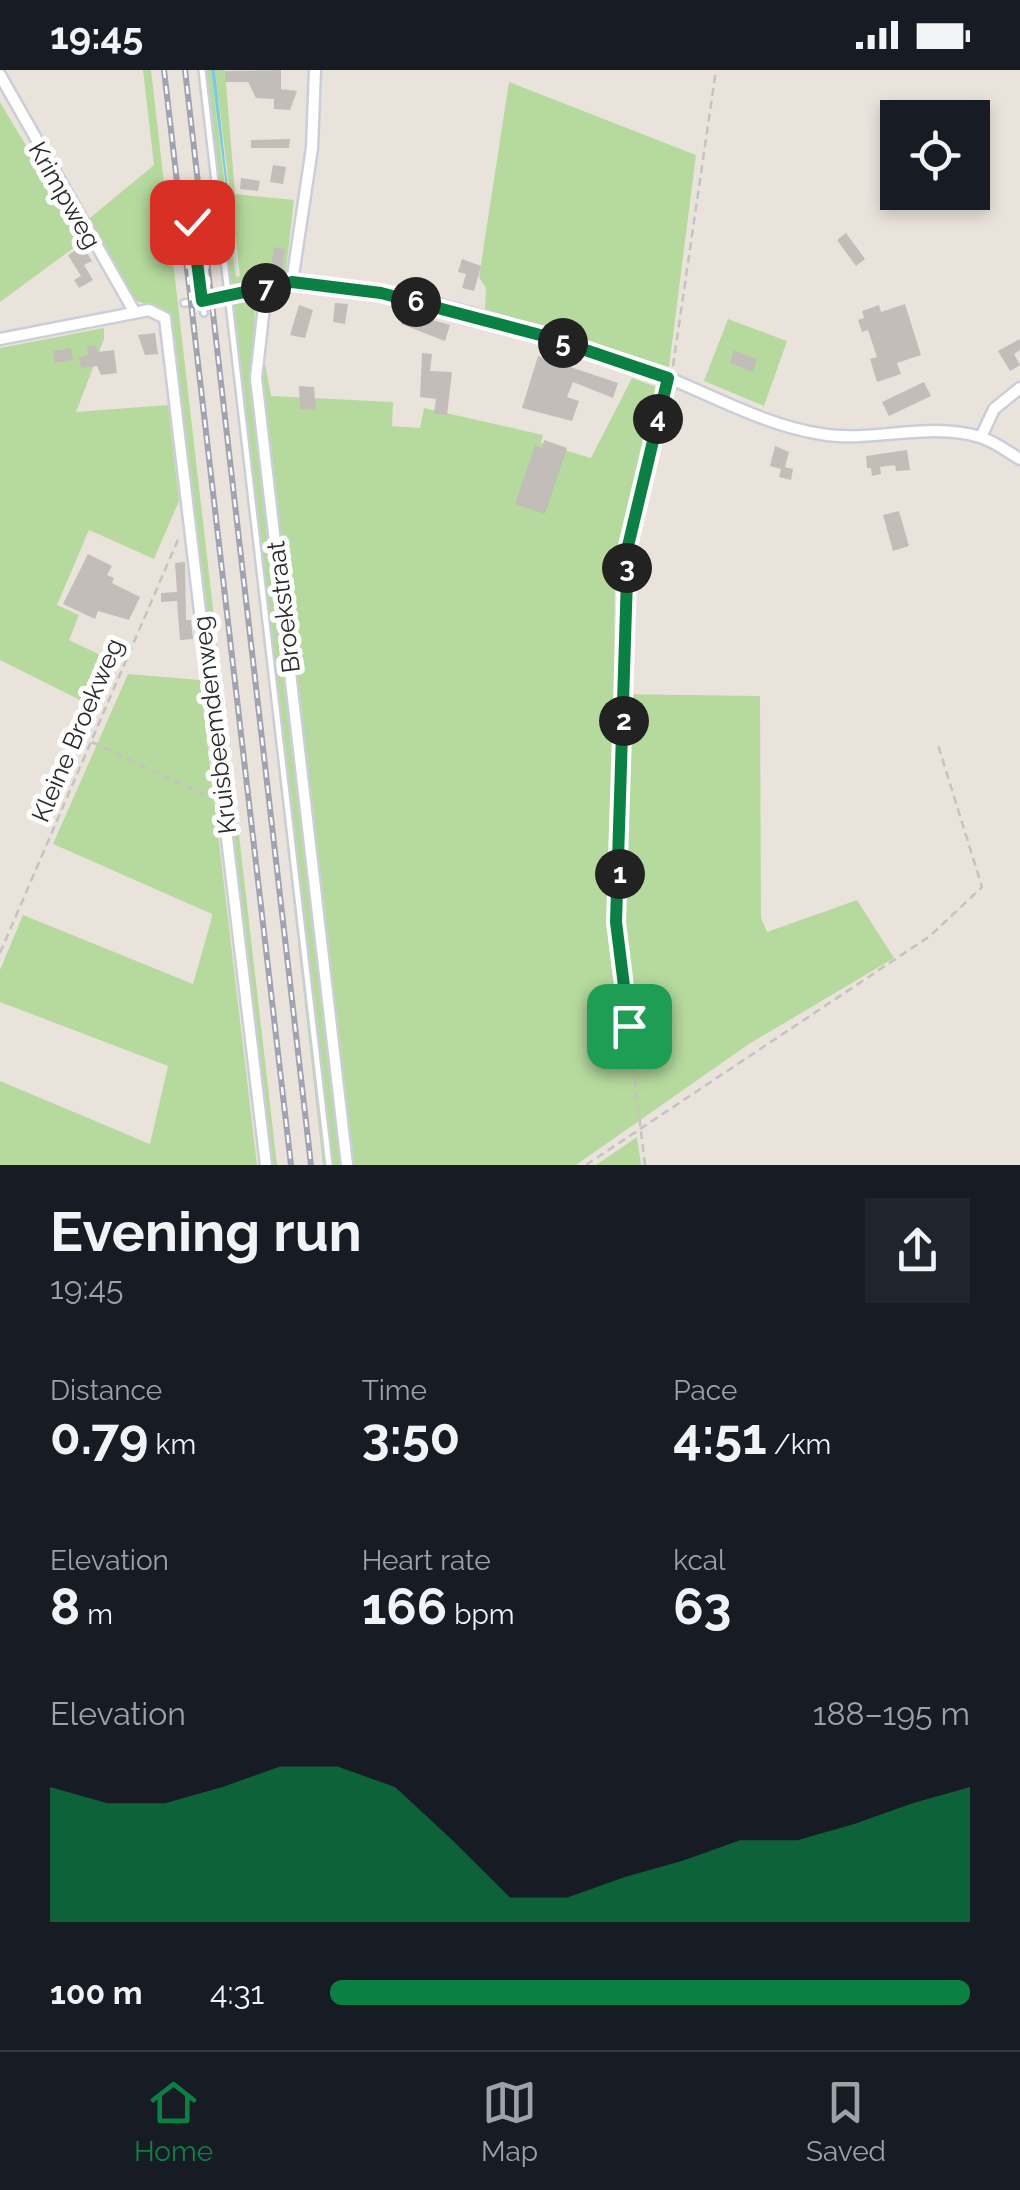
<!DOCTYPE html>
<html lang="en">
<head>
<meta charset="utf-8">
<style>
  :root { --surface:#171b24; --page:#20242c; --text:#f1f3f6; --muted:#9ea1a6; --line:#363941; --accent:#0b8043 }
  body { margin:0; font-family:Raleway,sans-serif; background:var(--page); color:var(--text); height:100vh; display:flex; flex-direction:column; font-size:38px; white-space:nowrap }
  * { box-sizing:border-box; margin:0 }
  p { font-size:32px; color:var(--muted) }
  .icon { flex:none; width:55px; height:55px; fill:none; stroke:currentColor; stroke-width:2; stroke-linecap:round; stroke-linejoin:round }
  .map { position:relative; height:1095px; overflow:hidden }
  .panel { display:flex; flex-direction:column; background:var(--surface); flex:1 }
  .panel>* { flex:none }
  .tools { position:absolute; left:880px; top:30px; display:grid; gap:20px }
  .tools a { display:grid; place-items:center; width:110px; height:110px; border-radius:0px; background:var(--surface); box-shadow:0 5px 15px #0003; font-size:50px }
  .pin { position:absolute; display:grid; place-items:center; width:85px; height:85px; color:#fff; margin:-42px; border-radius:20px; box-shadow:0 5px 15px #0006 }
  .km { position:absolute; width:50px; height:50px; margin:-25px; border-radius:50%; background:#222; color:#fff; font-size:28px; line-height:50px; text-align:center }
  .round { display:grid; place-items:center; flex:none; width:105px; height:105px; border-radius:0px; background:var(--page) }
  .head { display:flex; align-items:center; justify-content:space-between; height:170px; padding:0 50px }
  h1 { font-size:55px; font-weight:700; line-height:75px }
  .figures { display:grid; grid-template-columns:repeat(3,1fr); gap:15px; height:170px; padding:10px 50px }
  .figures div { display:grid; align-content:center }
  .figures b { font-size:50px; font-weight:700 }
  .figures small { font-size:28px; font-weight:400 }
  .figures p { font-size:28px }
  .chart { height:280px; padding:20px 50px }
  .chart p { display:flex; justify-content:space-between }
  .chart svg { width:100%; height:180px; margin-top:10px; fill:var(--accent); opacity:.7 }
  ul { padding:0 50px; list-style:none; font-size:32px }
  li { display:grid; grid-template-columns:160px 120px 1fr; align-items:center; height:75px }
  li i { height:25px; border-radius:12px; background:var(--accent) }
  .status { display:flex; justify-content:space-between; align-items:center; height:70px; padding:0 50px; background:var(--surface); direction:ltr }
  .status svg { height:28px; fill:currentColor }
  .dock { display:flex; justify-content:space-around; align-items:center; height:140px; border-top:2px solid var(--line); background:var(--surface); font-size:28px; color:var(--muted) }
  .dock a { display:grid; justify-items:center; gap:5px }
  .dock .current { color:var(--accent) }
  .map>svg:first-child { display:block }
  .green { fill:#b6da9e }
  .water { fill:#7acae0 }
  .building { fill:#c2bdb9 }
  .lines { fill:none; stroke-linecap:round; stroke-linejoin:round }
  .lane-casing { stroke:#cbced9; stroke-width:10 }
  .street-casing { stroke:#cbced9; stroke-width:15 }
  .path { stroke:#c3c3c3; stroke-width:2.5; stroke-dasharray:8 5; stroke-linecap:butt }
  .lane { stroke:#fff; stroke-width:5 }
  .street { stroke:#fff; stroke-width:10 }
  .rail-casing { stroke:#a0a3b1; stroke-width:6 }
  .rail { stroke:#fff; stroke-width:2.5; stroke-dasharray:8; stroke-linecap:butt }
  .route-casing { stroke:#fff; stroke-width:20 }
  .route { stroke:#0b8043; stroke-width:12 }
  .labels { text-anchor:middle; stroke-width:10; stroke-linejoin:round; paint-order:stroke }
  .street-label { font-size:25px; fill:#292929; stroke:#fff }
</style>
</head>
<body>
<div class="status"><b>19:45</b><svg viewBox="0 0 49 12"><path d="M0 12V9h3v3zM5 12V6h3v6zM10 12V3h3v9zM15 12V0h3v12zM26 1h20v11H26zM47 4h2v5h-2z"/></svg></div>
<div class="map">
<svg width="1020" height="1095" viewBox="0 0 1020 1095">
  <rect width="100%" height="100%" fill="#eae3dc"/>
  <!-- green -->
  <path class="green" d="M143,0h8l126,1095h-8l-101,-848 -7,-7 -29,-11 -48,-76 70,-58z
    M199,0h12l25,207 4,-1 -25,-206h10l10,124 59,6 -9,79 -60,16z
    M509,12l187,73 -27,212 -184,-58 1,-21 -7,-11z
    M0,32l83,139 -83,61z
    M245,228l10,8 -2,60 92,799h-22l-97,-864z
    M728,249l59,22 -23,65 -60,-25z
    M104,258v11l-28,73 92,-7 11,96 -25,58 -65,-29 -32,75 22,10 -10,25 42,20 -19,46 -92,-46v-312z
    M265,293l6,33 122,6 -1,24 28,2 4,-20 119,27 -2,8 50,15 41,-80 30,11 -47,166 -1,139 146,2 1,222 6,14 90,-32 37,58 -145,86 -173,121h-227l-89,-774v-27z
    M128,604l72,6 57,485h-257v-84l150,63 18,-78 -168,-64v-32l23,-55 170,69 18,-63 1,-7 -159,-70z
    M637,1067l4,28h-45z"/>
  <!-- water -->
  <path class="water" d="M211,0h4l23,210z"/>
  <!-- building -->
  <path class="building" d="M281,0v19l16,2 -7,19 -16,-1v-10l-18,-1 -8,-16h-23v-11z
    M290,69l-1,9h-38v-8z
    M273,95l13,2 -3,17 -13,-2z
    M241,108l19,3 -2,10 -18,-2z
    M192,113l4,33 -8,1 -4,-33z
    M846,163l19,26 -9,7 -19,-26z
    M83,176l9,15 -8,4 9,15 -14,8 -5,-8 7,-4 -13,-21z
    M274,177l11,2 -4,28 -11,-2z
    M462,189l19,7 -7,25 -12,-3 4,-14 -8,-2z
    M335,233l13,1 -3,20 -12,-2z
    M905,234l16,51 -24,8 4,11 -24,8 -7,-23 7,-2 -9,-27 -6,2 -4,-12 6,-2 -2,-7 17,-6 2,7z
    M299,235l14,5 -8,28 -15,-3z
    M404,242l46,13 -5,16 -44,-17z
    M155,263l3,21 -13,1 -7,-20z
    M1020,269v11l-6,4 6,11 -10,6 -12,-20z
    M96,275l1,7 17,-2 3,23 -16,2 -4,-9 -16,2 -2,-11 9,-2 -1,-9z
    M71,278l2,12 -18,3 -2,-12z
    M734,280l23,9 -4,13 -23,-9z
    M422,283l10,1 -2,17 22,1 -5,43 -13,-1 2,-15 -16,-2z
    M538,286l80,27 -5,15 -40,-16 -6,15 12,4 -7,20 -50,-13z
    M924,312l7,14 -42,20 -7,-14z
    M299,316l15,1 2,23 -16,-1z
    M544,370l23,8 -22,66 -30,-10 20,-59 7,3z
    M775,376l14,6 -4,15 8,2 -2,11 -12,-3 2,-8 -11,-3z
    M907,380l3,20 -14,1 -1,-6 -15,2 1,7 -9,2 -1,-8h-4l-1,-12z
    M899,441l10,35 -16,5 -10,-36z
    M88,484l24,12 -5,9 7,3 -2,5 28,14 -11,23 -31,-9 -3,8 -32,-15z
    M185,492l1,58h5l2,19 -13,1 -3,-39 -16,1v-9l16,-1 -2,-29z"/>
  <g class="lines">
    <!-- lane casing -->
    <g class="lane-casing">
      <path id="lane" d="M202,0l127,1095
        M192,152l10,79 61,-12
        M184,233l18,-2 2,12"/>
    </g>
    <!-- street casing -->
    <g class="street-casing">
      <path id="street" d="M0,5l135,238
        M292,212l20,-134 3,-78
        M0,269l149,-29 16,8 101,847
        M981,367l13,-28 26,-21
        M347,1095l-91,-787 10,-90c91,-20 314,55 405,91 48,20 98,47 150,55 52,9 106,-13 159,3 14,4 28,15 40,22"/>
    </g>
    <!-- path -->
    <path class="path" d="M673,296l43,-296
      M92,672l119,56
      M0,883l180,-418
      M586,1095l344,-229 52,-49 -44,-142
      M645,1095l-29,-243 12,-376 38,-158"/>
    <!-- lane -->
    <use href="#lane" class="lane"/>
    <!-- street -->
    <use href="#street" class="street"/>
    <!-- rail casing -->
    <g class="rail-casing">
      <path id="rail" d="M164,0l127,1095
        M185,0l126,1095"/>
    </g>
    <!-- rail -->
    <use href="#rail" class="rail"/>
  </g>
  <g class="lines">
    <!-- route casing -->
    <g class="route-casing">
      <path id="route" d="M192,152l10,79 90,-19 89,11 163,43 124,42 -40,168 -12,376 13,104"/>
    </g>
    <!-- route -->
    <use href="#route" class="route"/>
  </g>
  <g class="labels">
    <!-- street labels -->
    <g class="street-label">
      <text transform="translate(65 125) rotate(60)" y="9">Krimpweg</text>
      <text transform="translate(283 537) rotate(-97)" y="9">Broekstraat</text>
      <text transform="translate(214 655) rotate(-97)" y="9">Kruisbeemdenweg</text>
      <text transform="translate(77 660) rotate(-67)" y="9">Kleine Broekweg</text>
    </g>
  </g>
</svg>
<div class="tools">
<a><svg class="icon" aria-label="locate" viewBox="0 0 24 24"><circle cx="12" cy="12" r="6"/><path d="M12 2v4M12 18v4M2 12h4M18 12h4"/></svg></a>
</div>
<div class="pin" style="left:629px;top:956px;background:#1e9e55"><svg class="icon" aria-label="arrive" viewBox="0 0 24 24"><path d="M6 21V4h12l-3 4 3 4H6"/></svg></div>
<div class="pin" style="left:192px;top:152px;background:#d93025"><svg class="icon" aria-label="check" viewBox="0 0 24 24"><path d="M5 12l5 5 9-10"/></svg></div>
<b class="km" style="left:620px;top:804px">1</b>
<b class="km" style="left:624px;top:651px">2</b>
<b class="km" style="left:627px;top:498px">3</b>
<b class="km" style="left:658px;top:349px">4</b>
<b class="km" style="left:563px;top:273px">5</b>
<b class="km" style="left:416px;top:232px">6</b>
<b class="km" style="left:266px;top:218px">7</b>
</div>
<section class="panel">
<div class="head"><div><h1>Evening run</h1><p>19:45</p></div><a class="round"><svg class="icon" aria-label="share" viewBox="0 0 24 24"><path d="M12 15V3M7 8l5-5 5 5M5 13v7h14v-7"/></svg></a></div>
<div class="figures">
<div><p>Distance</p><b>0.79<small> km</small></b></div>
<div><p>Time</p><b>3:50</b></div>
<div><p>Pace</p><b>4:51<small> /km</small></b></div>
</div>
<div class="figures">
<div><p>Elevation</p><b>8<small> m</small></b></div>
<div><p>Heart rate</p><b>166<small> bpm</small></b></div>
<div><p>kcal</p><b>63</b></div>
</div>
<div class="chart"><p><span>Elevation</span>188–195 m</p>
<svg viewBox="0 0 160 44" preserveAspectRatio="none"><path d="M0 44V11L10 15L20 15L30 11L40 6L50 6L60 11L70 24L80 38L90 38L100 33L110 29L120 24L130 24L140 20L150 15L160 11V44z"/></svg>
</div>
<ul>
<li><b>100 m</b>4:31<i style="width:100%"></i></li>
</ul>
</section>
<nav class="dock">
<a class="current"><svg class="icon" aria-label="home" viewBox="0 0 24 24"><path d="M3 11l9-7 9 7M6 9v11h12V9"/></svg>Home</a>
<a><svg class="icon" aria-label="map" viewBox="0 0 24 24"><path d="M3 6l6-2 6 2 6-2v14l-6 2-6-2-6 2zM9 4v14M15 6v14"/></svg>Map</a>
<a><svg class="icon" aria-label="saved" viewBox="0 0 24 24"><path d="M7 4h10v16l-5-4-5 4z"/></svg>Saved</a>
</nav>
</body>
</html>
